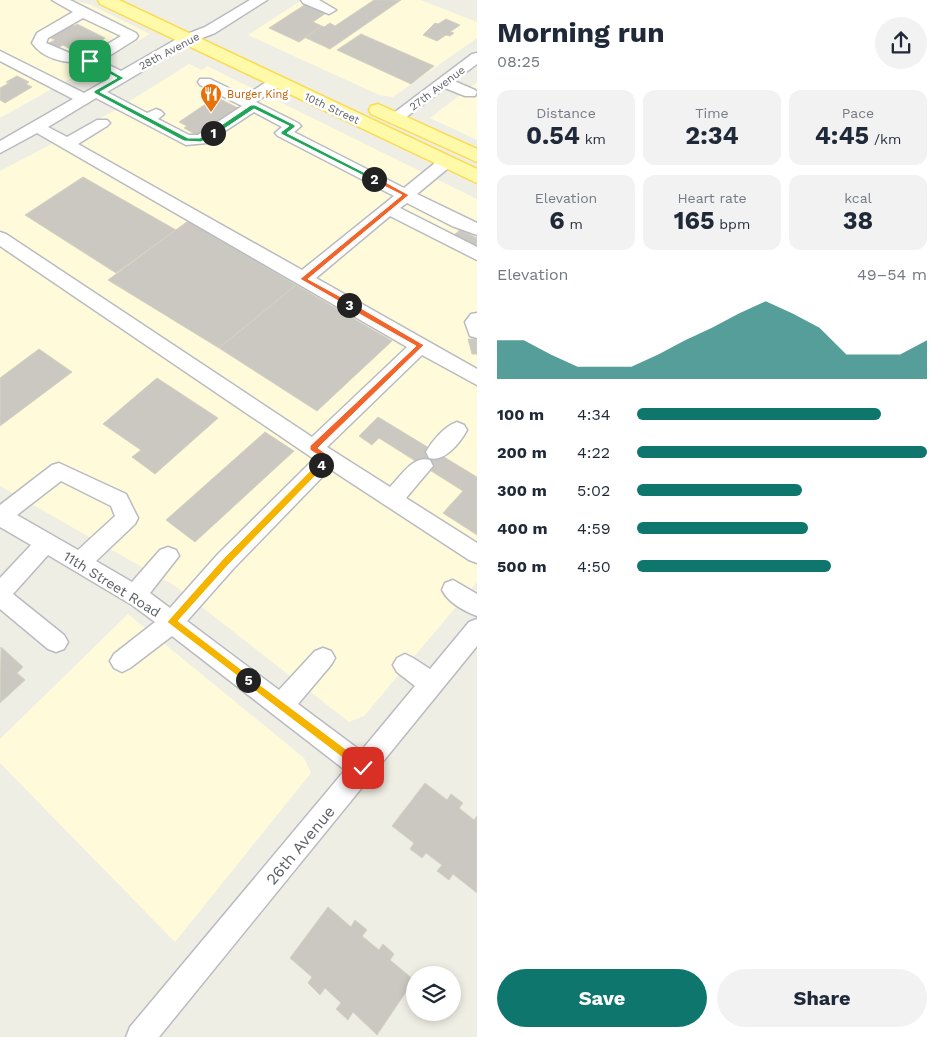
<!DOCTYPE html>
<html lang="en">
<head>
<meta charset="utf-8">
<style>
  :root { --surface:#fff; --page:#f2f2f3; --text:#1f2937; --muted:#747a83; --accent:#0f766e }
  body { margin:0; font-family:"Work Sans",sans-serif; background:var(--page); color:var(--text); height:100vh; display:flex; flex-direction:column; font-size:19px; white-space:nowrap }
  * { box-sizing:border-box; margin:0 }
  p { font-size:16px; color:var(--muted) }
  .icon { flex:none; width:28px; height:28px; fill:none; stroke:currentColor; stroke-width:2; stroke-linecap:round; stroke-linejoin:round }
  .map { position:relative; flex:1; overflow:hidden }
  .details { display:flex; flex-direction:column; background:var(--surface); width:470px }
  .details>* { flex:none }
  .fabs { position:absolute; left:406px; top:966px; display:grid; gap:10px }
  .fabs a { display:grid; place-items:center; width:55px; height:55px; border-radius:50%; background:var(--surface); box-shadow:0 2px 8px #0003; font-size:25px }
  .pin { position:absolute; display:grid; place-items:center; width:42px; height:42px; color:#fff; margin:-21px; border-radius:10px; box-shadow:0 2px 8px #0006 }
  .km { position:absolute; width:25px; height:25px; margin:-12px; border-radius:50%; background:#222; color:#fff; font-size:14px; line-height:25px; text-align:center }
  .round { display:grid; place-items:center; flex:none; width:52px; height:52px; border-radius:26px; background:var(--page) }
  .summary { display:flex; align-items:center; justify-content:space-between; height:85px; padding:0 20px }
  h1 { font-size:28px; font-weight:700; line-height:38px }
  .metrics { display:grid; grid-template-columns:repeat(3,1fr); gap:8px; height:85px; padding:5px 20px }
  .metrics div { display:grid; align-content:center; border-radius:12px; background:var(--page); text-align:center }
  .metrics b { font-size:25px; font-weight:700 }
  .metrics small { font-size:14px; font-weight:400 }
  .metrics p { font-size:14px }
  .chart { height:140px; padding:10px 20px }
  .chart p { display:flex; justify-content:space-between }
  .chart svg { width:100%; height:90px; margin-top:5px; fill:var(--accent); opacity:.7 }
  .cta { display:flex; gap:10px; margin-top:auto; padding:10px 20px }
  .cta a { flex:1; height:58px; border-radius:30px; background:var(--accent); color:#fff; font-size:20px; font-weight:700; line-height:58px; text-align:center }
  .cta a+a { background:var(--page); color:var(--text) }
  ul { padding:0 20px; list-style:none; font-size:16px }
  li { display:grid; grid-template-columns:80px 60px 1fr; align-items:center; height:38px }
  li i { height:12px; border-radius:6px; background:var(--accent) }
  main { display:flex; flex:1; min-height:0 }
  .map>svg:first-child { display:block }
  .commercial { fill:#fffad9 }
  .building { fill:#cac8c1; stroke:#d4d1c2 }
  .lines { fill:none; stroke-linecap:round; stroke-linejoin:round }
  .minor-tunnel { stroke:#cacac4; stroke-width:16; stroke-dasharray:16 8; stroke-linecap:butt }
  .minor-casing { stroke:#b9bbc1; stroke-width:3 }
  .major-casing { stroke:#fadc52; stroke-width:3 }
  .minor { fill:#fff; fill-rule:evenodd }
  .major { fill:#fffaa9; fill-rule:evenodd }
  .split-1 { fill:#22a559; stroke:#fff }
  .split-2 { fill:#22a559; stroke:#fff }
  .split-3 { fill:#f0652b; stroke:#fff }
  .split-4 { fill:#f0652b; stroke:#fff }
  .split-5 { fill:#f5b400; stroke:#fff }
  .split-6 { fill:#f5b400; stroke:#fff }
  .labels { text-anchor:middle; stroke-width:5; stroke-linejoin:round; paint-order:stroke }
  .far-street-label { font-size:11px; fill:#5c5f65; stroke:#fff }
  .far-food-label { font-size:11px; fill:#c56008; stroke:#fff; text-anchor:start }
  .street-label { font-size:14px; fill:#5c5f65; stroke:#fff }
  .near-street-label { font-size:16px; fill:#5c5f65; stroke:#fff }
</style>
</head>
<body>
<main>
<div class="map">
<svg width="477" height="1037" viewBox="0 0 477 1037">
  <rect width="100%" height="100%" fill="#efeee4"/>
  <!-- commercial -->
  <path class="commercial" d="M0,0h73l18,5 59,29 -150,84z
    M302,0h119l56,22v16l-84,59 -14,-2 -131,-60z
    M189,64l13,6 5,-4 270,133v383l-113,134 -15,6 -174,-136 -175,-100v-315l112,-59z
    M477,82v58l-47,-22z
    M128,614l176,144 7,15 -136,169 -175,-179v-24z"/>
  <!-- building -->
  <path class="building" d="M374,0h27l-71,49 -26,-12 18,-11 2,1 6,-4 5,3z
    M306,4l20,9 -13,9 9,4 -23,16 -30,-14z
    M446,19l14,6 -10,7 4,1 -4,3 -4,-1 -9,6 -14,-6 12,-12 3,1z
    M71,24l3,2 3,-2 28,14 -7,6 7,4 -8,5 -17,1 -17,-9 -7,4 -9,-5 8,-4 -6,-3z
    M361,34l73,32 -23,18 -74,-34z
    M17,76l12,6 -3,2 6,3 -27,16 -5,-3v-12l9,-5 -3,-1z
    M216,97l24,12 -40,28 -16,-9 3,-2 -8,-4z
    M83,177l93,53 -60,43 -91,-58z
    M188,221l108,64 -77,63 -111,-68z
    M460,230l17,8v9l-23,-12z
    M296,285l96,56 -75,70 -98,-63z
    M468,339h9v15h-5z
    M39,349l33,23 -72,54v-48z
    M157,378l61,40 -63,56 -23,-17 9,-7 -38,-26z
    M378,417l99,60v58l-34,-22 20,-22 -84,-53 -7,7 -13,-9z
    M265,432l29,19 -99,91 -29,-22z
    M1,647l22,20 -6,6 8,7 -25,23z
    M425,783l22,17 4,-6 12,9 -4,5 15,12 3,-4v77l-24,-19 -4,6 -12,-9 5,-6 -16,-12 -4,5 -12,-9 4,-6 -22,-17z
    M328,907l23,20 4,-7 12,10 -5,6 17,14 4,-6 11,10 -4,6 24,20 -37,55 -24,-23 -5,8 -12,-11 5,-6 -16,-15 -5,7 -12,-12 4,-6 -22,-19z"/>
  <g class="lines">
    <!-- minor-tunnel -->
    <path class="minor-tunnel" d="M93,51l10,-5"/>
    <!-- minor casing -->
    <g class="minor-casing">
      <path id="minor" d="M52,0h18l66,33 2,3 -2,3 -35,22 20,10 61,-35 23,-9 45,-27h17l-52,33 -23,9 -85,50 40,21 9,-4 5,2 3,3 -6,5 31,16h9l44,-29 -42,-21 -2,-3 2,-3h10l35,17 27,-18h10l2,3 -2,3 -26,18 42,21 3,3 -7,6 110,56 36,-29h12l2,3 -2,3 -35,29 60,29v12l-25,-9 -45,-23 -7,5 77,39v13l-87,-44 -74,62 161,91v16l-55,-30 -95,92 63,40c11,-11 23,-32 40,-27l3,6 -27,32 71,45v20l-8,-3 -139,-91 -96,99 -47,53 92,69 36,-39 8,-3 8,3 4,7 -4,7 -33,39 63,47 54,-65 -18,-14 -4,-7 4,-7 8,-4 8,4 17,11 39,-47 8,-3v27l-318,391h-33l4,-10 215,-257 -173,-134 -42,32 -8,4 -8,-4 -4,-7 4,-7 41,-32 -23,-17 -84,-50 -35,39 51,41 4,7 -4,7 -8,3 -8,-3 -48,-40v-31l31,-33 -31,-18v-22l52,-40 7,-2 67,31 12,24 -3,6 -39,37 36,21 28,-32 8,-3 8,3 3,6 -29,37 20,15 48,-54 96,-95 -314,-213v-14l6,2 306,203 95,-90 -370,-214 -37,20v-12l73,-42 -73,-38v-10l84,42 26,-15 -25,-14 -2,-3c-17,4 -41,-3 -51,-18l5,-10 36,-21zM83,18l38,18 -22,13 -6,-2 -21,7 -26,-11 2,-5zM96,98l90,47 21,-2 47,-31 28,15 -7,6 3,3 116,60 -92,74 -224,-126 29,-18 3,-3 -3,-3h-10l-30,17 -19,-10zM61,481l50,25 4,10 -37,34 -61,-35z
        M301,0h18l17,10 -7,4 -26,-11z
        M477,53v11l-23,17 21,9 2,2 -2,4h-10l-20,-8 -44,33h-10l-3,-3 3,-3 81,-61z
        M477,313v25l-7,-2 -5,-14 6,-8z
        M457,422l7,3 3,5c-7,13 -23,33 -38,28l-3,-6c6,-11 19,-26 31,-30z
        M453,580l24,14v22c-13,-5 -29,-14 -35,-26l3,-7z"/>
    </g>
    <!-- major casing -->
    <g class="major-casing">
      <path id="major" d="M98,0h21l358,169v14l-377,-179z
        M378,104l99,45v13l-106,-48 -2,-4 2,-4z"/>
    </g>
    <!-- minor -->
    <use href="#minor" class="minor"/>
    <!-- major -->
    <use href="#major" class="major"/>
  </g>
  <!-- split-1 -->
  <path class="split-1" d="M88,60h4l32,18 -24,14 88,46h12l11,-6 5,1 -15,9 -17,-1 -90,-48v-2l23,-13 -29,-16z"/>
  <!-- split-2 -->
  <path class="split-2" d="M251,105h4l40,20v2l-8,6 90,46 -5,1 -91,-46v-2l8,-6 -35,-17 -39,26h-4v-3z"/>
  <!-- split-3 -->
  <path class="split-3" d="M372,177h4l33,18 -101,84 44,24v4h-3l-49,-28 102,-84 -30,-15z"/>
  <!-- split-4 -->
  <path class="split-4" d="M347,303h5l72,42 -106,103 14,10 -11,10 -4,-3 6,-7 -13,-8v-4l106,-100 -69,-39z"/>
  <!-- split-5 -->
  <path class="split-5" d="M319,462h5v5l-95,97 -51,57 73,56v6l-3,1 -81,-62 56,-63z"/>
  <!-- split-6 -->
  <path class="split-6" d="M248,676l119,89v6h-7l-115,-88v-6z"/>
  <!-- icons -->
  <defs>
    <g id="restaurant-pin" transform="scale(1.125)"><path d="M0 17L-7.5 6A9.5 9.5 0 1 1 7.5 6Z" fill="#e8710a" stroke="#fff"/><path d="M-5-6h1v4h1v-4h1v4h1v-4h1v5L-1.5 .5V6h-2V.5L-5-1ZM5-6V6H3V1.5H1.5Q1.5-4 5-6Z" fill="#fff"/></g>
  </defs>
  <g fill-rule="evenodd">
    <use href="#restaurant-pin" x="211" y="94"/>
  </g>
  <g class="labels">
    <!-- far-street labels -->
    <g class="far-street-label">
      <text transform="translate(169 51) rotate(-28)" y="4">28th Avenue</text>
      <text transform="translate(437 88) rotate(-37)" y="4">27th Avenue</text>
      <text transform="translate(332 108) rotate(25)" y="4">10th Street</text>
    </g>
    <!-- far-food labels -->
    <g class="far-food-label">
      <text x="227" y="98">Burger King</text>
    </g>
    <!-- street labels -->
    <g class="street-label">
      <text transform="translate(112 584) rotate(32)" y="5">11th Street Road</text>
    </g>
    <!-- near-street labels -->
    <g class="near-street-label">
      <text transform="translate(300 845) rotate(-50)" y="6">26th Avenue</text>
    </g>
  </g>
</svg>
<div class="fabs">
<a><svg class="icon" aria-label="layers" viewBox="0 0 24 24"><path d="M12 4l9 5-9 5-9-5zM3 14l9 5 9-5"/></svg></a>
</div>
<div class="pin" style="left:90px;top:61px;background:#1e9e55"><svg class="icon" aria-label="arrive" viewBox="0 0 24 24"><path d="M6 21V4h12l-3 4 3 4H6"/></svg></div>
<div class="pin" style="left:363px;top:768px;background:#d93025"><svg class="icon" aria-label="check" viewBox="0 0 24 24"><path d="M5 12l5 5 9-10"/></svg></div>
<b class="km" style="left:213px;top:133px">1</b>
<b class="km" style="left:374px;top:179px">2</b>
<b class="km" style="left:349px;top:305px">3</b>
<b class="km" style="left:321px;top:465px">4</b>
<b class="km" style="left:248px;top:680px">5</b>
</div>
<section class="details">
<div class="summary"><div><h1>Morning run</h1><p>08:25</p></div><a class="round"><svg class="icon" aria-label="share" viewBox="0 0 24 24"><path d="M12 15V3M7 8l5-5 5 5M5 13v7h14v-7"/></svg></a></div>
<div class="metrics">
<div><p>Distance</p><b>0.54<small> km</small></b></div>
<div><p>Time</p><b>2:34</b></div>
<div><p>Pace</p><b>4:45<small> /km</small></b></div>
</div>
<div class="metrics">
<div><p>Elevation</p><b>6<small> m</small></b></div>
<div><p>Heart rate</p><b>165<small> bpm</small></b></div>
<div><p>kcal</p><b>38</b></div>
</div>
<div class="chart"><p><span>Elevation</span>49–54 m</p>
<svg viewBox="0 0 160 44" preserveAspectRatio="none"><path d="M0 44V25L10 25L20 32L30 38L40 38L50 38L60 32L70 25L80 19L90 12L100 6L110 12L120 19L130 32L140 32L150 32L160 25V44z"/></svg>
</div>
<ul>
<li><b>100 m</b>4:34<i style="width:84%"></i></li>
<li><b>200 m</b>4:22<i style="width:100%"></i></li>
<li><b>300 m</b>5:02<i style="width:57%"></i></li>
<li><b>400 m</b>4:59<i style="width:59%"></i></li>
<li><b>500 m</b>4:50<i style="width:67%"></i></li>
</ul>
<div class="cta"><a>Save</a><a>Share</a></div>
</section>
</main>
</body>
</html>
